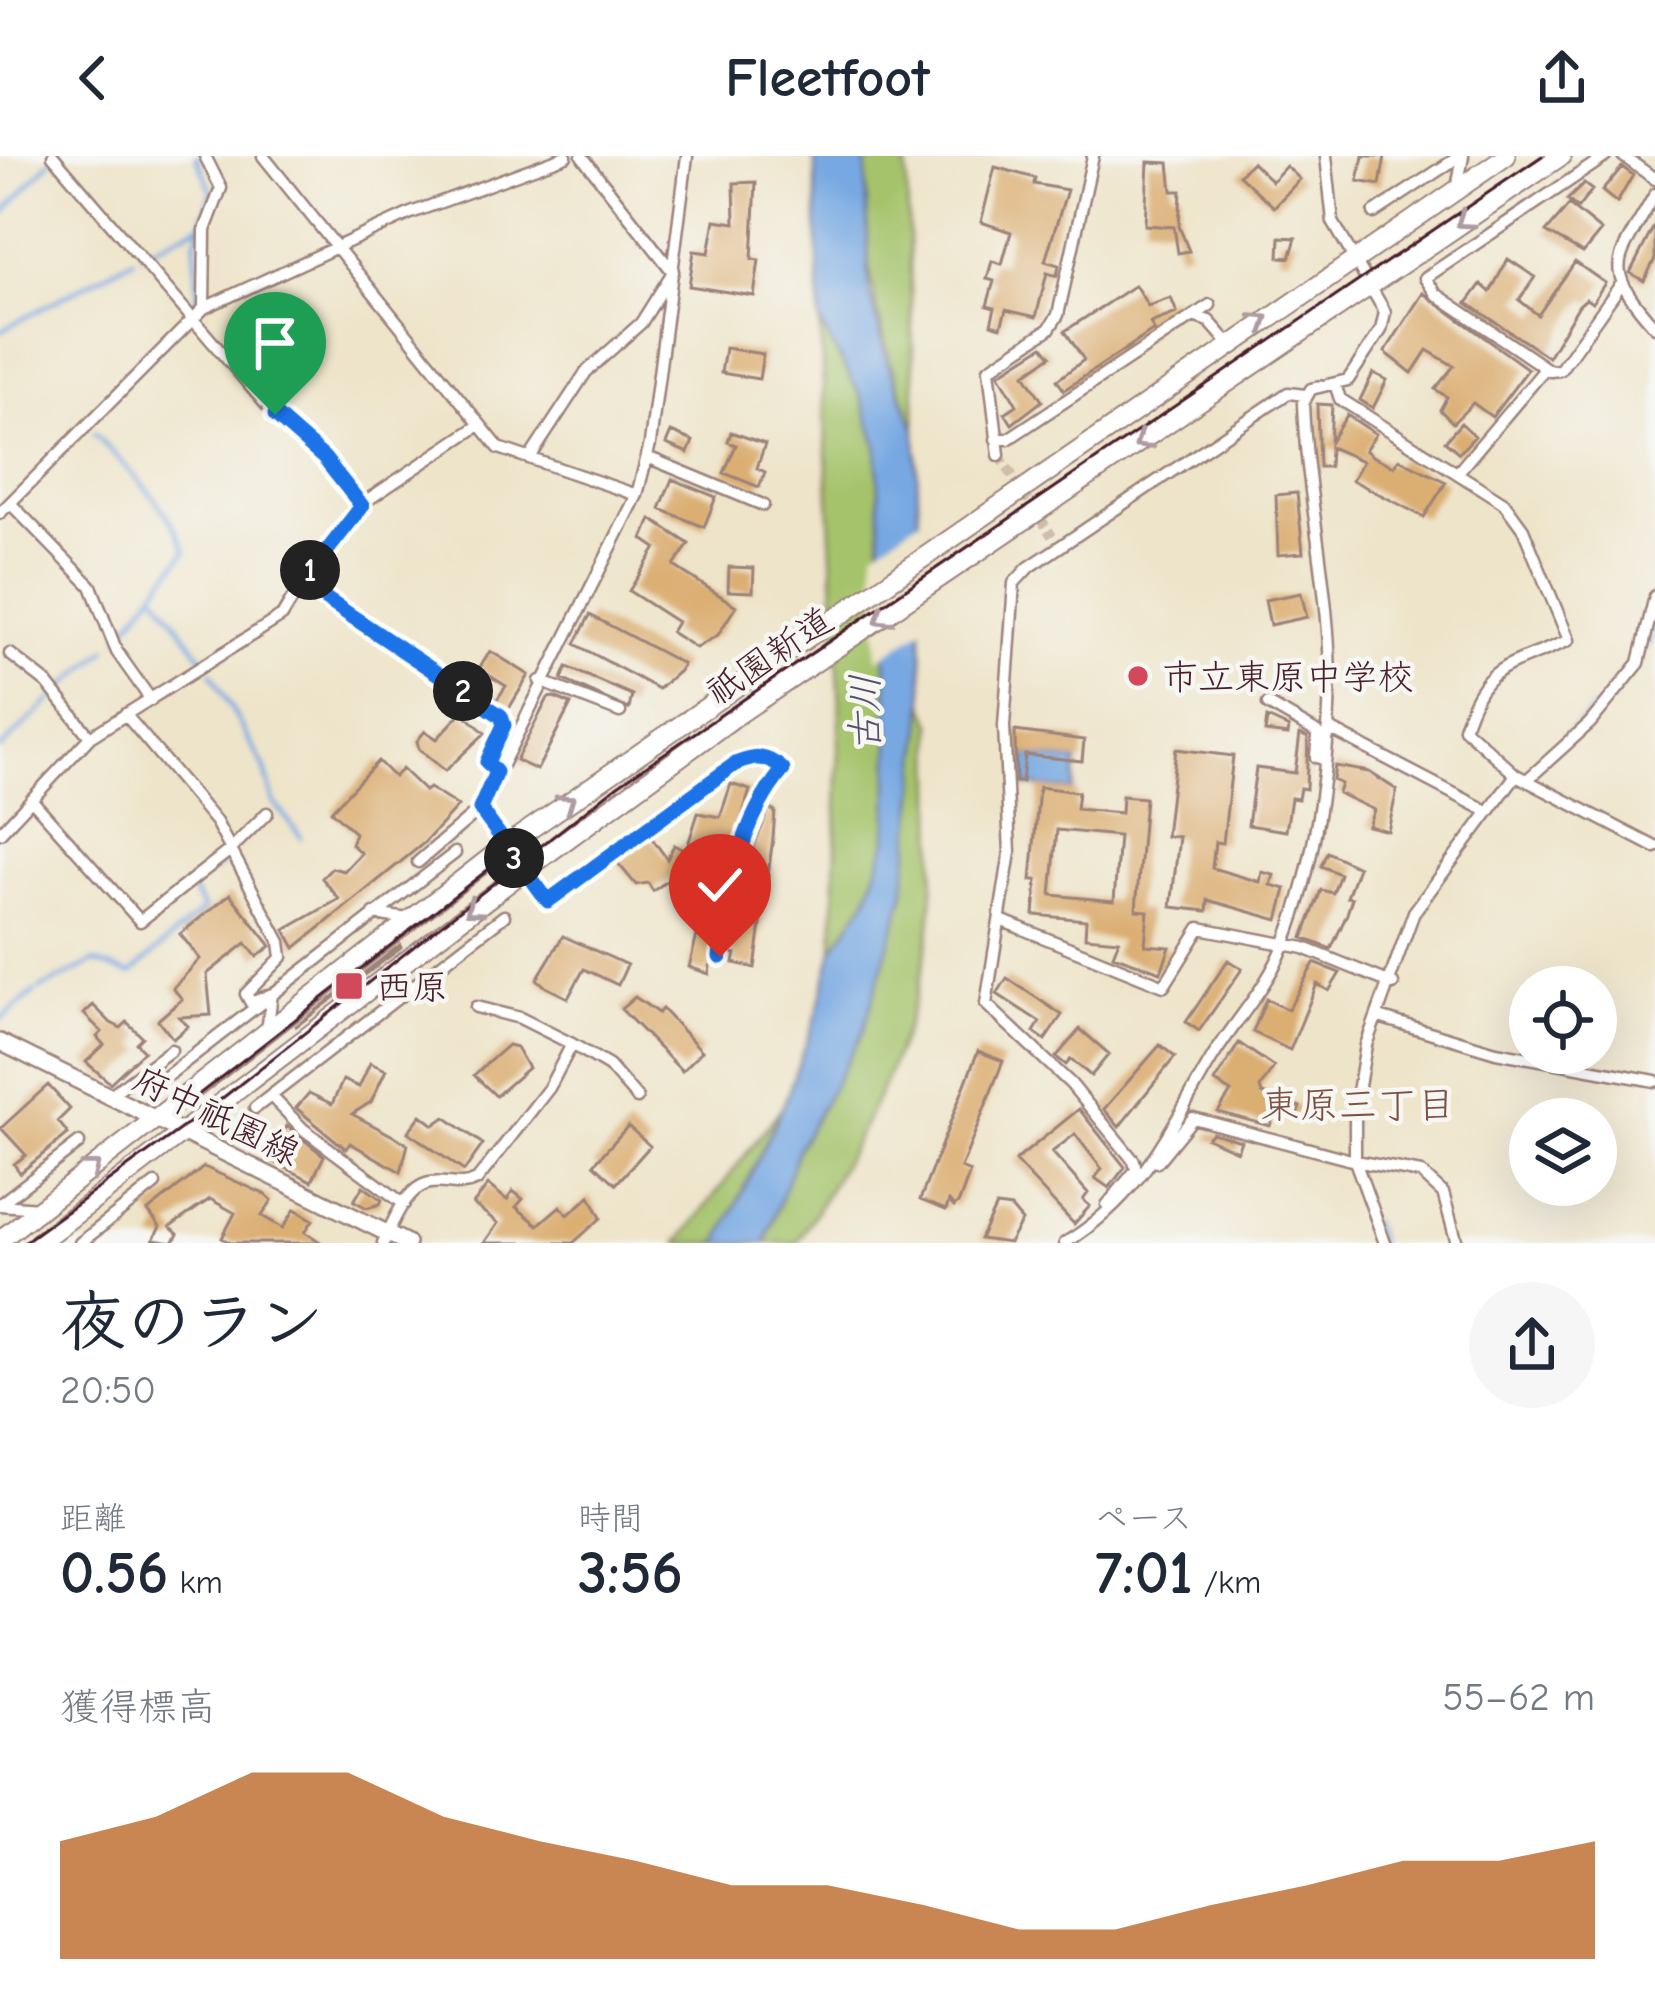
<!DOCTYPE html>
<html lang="ja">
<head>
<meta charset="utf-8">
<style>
  :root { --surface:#fff; --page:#f6f6f7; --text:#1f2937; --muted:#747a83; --accent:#b45309 }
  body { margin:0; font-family:"Comic Neue","Klee One",sans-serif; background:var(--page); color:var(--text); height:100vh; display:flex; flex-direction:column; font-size:45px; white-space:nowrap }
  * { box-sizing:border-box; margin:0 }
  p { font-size:39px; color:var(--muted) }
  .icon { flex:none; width:66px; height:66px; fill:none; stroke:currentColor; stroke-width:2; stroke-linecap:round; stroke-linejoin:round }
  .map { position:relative; height:1087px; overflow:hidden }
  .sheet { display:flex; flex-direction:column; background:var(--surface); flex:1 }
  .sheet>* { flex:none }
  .controls { position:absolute; left:1509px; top:810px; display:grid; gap:24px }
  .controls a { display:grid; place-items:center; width:108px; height:108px; border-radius:50%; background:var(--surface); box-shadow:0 12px 48px #0002; font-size:60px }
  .pin { position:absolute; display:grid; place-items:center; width:102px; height:102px; color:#fff; margin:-123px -51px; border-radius:50% 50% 50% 0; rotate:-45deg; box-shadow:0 0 12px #0007 }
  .pin .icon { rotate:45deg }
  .km { position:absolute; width:60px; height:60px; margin:-30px; border-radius:50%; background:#222; color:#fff; font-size:33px; line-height:60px; text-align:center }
  .round { display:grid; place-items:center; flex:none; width:126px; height:126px; border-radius:63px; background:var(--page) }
  .head { display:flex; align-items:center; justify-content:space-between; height:204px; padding:0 60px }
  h1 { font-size:66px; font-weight:800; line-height:90px }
  .metrics { display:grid; grid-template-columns:repeat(3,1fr); gap:18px; height:204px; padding:12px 60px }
  .metrics div { display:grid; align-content:center }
  .metrics b { font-size:60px; font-weight:800 }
  .metrics small { font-size:33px; font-weight:400 }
  .metrics p { font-size:33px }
  .chart { height:336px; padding:24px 60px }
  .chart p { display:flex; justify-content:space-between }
  .chart svg { width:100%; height:216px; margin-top:12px; fill:var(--accent); opacity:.7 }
  header { display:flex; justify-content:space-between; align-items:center; height:156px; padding:0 60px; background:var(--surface); font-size:54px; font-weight:800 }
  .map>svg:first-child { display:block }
  .green { fill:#a4c36b; stroke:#77714b; stroke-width:3 }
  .water { fill:#77a8e2; stroke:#606486; stroke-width:3 }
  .pier { fill:#eee4c9 }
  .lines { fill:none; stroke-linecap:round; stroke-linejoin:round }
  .stream { stroke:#77a8e2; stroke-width:4.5 }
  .building { fill:#dbae72; fill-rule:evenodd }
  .minor-tunnel { stroke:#cdbda9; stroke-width:10; stroke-dasharray:10 5; stroke-linecap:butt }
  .minor-casing { stroke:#9c827a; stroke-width:15 }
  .secondary-casing { stroke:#9c827a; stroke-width:20 }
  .trunk-casing { stroke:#9c827a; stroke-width:22 }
  .minor { stroke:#fff; stroke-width:10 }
  .secondary { stroke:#fff; stroke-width:15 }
  .trunk { stroke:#fff; stroke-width:18 }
  .tram { stroke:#4a1f2b; stroke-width:3 }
  .oneway { stroke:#ae9aa0 }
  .route-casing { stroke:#fff; stroke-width:24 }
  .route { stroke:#1a73e8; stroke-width:15 }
  .poi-dot { fill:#d1495b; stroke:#f6f6f2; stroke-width:4.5 }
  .labels { text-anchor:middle; stroke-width:9; stroke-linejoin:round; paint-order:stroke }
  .street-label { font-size:36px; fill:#4a1f2b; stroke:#f6f6f2 }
  .poi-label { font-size:36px; fill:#4a1f2b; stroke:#f6f6f2; text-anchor:start }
  .water-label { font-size:39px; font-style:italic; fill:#5a4f6b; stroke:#f6f6f2 }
  .neighbourhood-label { font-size:39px; fill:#7d5144; stroke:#f6f6f2 }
</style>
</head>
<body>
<header><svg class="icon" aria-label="back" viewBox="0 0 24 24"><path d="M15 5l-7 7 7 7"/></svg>Fleetfoot<svg class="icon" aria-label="share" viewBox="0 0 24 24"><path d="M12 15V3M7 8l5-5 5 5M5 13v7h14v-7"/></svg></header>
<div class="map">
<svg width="1655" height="1087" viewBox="0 0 1655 1087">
  <rect width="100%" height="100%" fill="#f6f6f2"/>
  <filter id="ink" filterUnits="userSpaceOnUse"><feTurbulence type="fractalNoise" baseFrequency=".00833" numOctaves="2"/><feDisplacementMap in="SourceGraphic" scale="24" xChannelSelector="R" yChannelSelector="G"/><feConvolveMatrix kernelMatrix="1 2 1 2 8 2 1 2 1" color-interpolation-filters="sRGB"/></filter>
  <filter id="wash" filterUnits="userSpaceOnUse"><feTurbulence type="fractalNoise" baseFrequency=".004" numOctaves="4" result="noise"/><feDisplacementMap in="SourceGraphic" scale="48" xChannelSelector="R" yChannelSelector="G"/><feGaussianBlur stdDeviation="2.7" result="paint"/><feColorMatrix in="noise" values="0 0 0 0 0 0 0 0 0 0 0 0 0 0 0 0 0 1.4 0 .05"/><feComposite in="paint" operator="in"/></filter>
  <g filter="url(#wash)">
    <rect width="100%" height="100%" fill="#eee4c9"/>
    <!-- green -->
    <path class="green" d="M866,0h40l10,274c-39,-94 -55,-171 -50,-274z
      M820,167l41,73 16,48 13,309 -3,88 -20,58 -34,51 7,-241z
      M924,546l9,22c0,72 6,151 -6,223 -19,108 -74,203 -130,296h-32l34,-96 64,-115 53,-238z
      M783,950l-65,137h-40z"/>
    <!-- water -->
    <path class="water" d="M815,0h51l3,134 18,71 29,69 8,272 -8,92 -12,102 -41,136 -64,115 -34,96h-47l65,-137 34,-92 16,-64 34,-51 20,-58 3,-89 -13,-308 -16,-48 -41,-73z
      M1025,599l52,6 -4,30 -52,-6z"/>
    <!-- pier -->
    <path class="pier" d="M924,360l3,110 -49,34 -4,-109z"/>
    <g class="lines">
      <!-- stream -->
      <path class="stream" d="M196,0l16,36 -17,51 3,61
        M0,61l51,-57
        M141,98l58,-29
        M0,175l133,-72
        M121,227l45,-44
        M94,278c33,34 75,72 92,117l-67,86
        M157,439l49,68
        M1649,489l6,-24
        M211,516l53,95 10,35 27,35
        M1617,526l19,-24
        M60,535l47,-42
        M0,593l53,-51
        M1529,615l66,-62
        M209,717l20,-14
        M1419,760l6,-11
        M172,781l32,-28 -14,-22
        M40,833l54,-27 37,12 39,-35
        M0,864l35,-28
        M1348,992l2,-36
        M1372,1066l7,21"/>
    </g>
    <g id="blocks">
      <!-- building -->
      <path class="building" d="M1363,0h22l-5,29 -22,-4z
        M1148,6l21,1 3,28h9l-2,35 10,25 -11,2 -4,-26 -29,-2z
        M1252,6l20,19 14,-15 14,13 -26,28 -35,-32z
        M995,11l40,11 -1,6 33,6 -22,71 14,4 -2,11 -10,-3 -11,44 -30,-7 -5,17 -10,-3 4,-16 -8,-2 7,-25 -7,-2 5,-18 10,3 9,-32 -30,-10z
        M1622,11l11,8 -16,28 -15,-12z
        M756,26l-4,77 7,1 -5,36 -65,-10 5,-35 15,2 6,-33 20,3 -1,-40z
        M1584,28l8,6 -14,18 -11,-8z
        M1569,49l32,26 -18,22 -37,-21z
        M1655,68v35l-11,22 -14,-8z
        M1280,81l16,1 -6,20 -11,-1z
        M1508,103l27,18 -16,23 19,15 37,-53 30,21 -13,20 -6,-4 -7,6 -31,52 -81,-54 14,-19 9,8z
        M1135,129l13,21 23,-8 6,15 -27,10 4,7 -90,60 -7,-10 27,-20 -19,-29z
        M1423,137l105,76 -36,48 -19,-14 -20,20 -13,-13 7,-13 -12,-8 19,-23 -27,-16 -15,23 -27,-21z
        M1043,190l8,10 -26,18 17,27 -30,23 -7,-11 12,-8 -18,-31z
        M725,192l38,6 -4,25 -38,-6z
        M1373,217l14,7 -14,28 -13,-8z
        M1317,248l15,1 -2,37 17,-27 29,19 -11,16 7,6 22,10 5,-7 47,23 -22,35 -72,-37 11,-19 -33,-14 -1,20h-10z
        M1461,267l14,13 -16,17 -14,-12z
        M671,276l22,9 -5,12 -22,-9z
        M731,276l34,12 -8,24 8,4 -6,15 -35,-14 12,-28 -8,-3z
        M672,323l44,18 -12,30 -44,-18z
        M1297,337l6,60 -25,2 -2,-60z
        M651,363l38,25 -15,22 62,40 -18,29 -22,13 -25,-16 6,-10 -48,-31 27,-43 -13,-9z
        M729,411l25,1 -1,24 -25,-1z
        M1301,437l6,24 -37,8 -5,-25z
        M590,459l93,49 -4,7 -21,18 -83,-45z
        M490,495l39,24 -21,35 -12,-9 10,-15 -27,-17z
        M567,511l65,28 -3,14 -67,-30z
        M554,541l17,7 -34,66 -21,-10 32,-62z
        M462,556l23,21 -40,38 -26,-22 -2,-8 8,-10 12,8z
        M1267,562l22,10 -1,7 -23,-3z
        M1015,575l69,9 -2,21 -57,-6 -3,27h-6z
        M1300,578l8,4 -2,51 -6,-1 -2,11 -7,-1 -5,33 -38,-6 8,-57 39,5z
        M1176,593l57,7 -10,87 -8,-1 -3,26 48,14 2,-10 12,3 -3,10 15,4 -8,31 -70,-20 -1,11 -36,-4 8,-70 -13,-1z
        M378,605l16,16 8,-8 23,22 4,-3 29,18 -34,37 -129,105 -10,-18 54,-31 -17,-21 10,-10 12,3 17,-18 -10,-9 4,-11 -24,-22z
        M1335,610l34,6 28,18 -9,41 -20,-5 6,-16 -36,-17 3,-9 -8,-4z
        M731,628l19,6 -29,98 -39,-18 -29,21 -5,-8 -12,2 -19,-23 34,-25 16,22 7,-14 12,6 12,-38 22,4z
        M1039,631l39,5 -2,17 45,4 1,-17 23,2 -9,112 12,1 -3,34 25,2 -9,25 -48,-17 6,-15 -34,-3 1,-17 -52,-5 3,-35h-6zM1057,674l62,6 -5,65 -63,-6z
        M769,653l6,2 -2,27 -18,130 -21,-5 2,-9 -6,-1 16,-87z
        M1327,696l31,15 -11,30 5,1 -5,16 -16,35 -28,-11 18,-48 12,3 7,-19 -19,-8z
        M230,738l41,52 -14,11 -11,-14 -39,31 4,41 -32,2 9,9 -15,13 -15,-19 24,-21 -9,-11 27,-29 -20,-25z
        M701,764l14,5 -6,49 -20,-7z
        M563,780l64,29 -9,20 -34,-16 -16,29 -22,-11 -9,-8z
        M400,789l1,3 -106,79z
        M1228,804l14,9 -43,62 -13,-9z
        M1314,807l26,10 -11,18 -12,-7 -27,66 -37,-18 13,-33 22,11z
        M1007,822l55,37 -17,25 -11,-8 6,-10 -43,-28z
        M635,841l23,16 4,-4 40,42 -20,20 -61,-62z
        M93,849l18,18 10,5 6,-6 15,15 -6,6 8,8 -34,32 -24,-21 18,-17 -7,-8 5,-5 -18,-18z
        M1080,873l29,25 -18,22 -20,-17 -5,6 -10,-8z
        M1239,887l35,24 -14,21 2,6 38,13 -3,8 -21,-5 -6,16 -52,-14 13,-20 -16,-10z
        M508,889l8,2 12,21 -32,28 -22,-21z
        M1160,889l15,12 -56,70 -15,-18z
        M978,895l25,10 -42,107 9,4 -11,30 -5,5 -5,-6 -3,9 -26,-10z
        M370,907l16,7 -15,32 -19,12 56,30 -7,28 -51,-29 -4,6 -50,-41 13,-15 23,11 11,-24 16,7z
        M48,929l22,24 -12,12 10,13 -48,39 -6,-9 12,-9 -25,-27z
        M1079,953l46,58 -16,21 -14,-10 7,-9 -27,-35 -23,18 36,41 -5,7 7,6 -16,18 -59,-63z
        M421,959l13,10 11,-8 38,27 -19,27 -56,-39z
        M287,970l37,30 -12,25 -42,-21z
        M628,970l22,20 -34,38 -22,-20z
        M1212,977l29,8 -4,10 -30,-13z
        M204,1011l60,27 8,6 -10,16 21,12 12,-19 18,11 -8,12 17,11h-91l-9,-5 13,-25 -25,-14 -40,28 8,7 -5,9 -20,-3 7,-13 -12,-16z
        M488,1029l19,15 6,-9 10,8 -7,8 22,18 22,-19 8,9 22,-19 11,22 -28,25h-89l14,-20 -25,-19z
        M363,1030l19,14 -2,4 -13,4 -13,-7z
        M996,1050l15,2 11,13 -13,22 -29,-4z"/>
    </g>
  </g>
  <g filter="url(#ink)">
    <use href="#blocks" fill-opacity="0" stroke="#9c827a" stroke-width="3"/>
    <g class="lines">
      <!-- minor-tunnel -->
      <path class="minor-tunnel" d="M999,299l53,81"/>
      <!-- minor casing -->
      <g class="minor-casing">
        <path id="minor" d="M53,0l222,259 49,43 38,48
          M263,0l236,292 138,47
          M687,0l-37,288 -13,51 -157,314 68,91 187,-136c20,-8 31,-10 48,6 -44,52 -54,121 -63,187
          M1606,0l-181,122 11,16 114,77 10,-1 59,-83
          M1623,0l32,23
          M1457,32l6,-32
          M1655,38c-37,69 -57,69 0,133
          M1374,57l86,-57
          M204,152l1,-78 16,-42 -16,-32
          M1193,160l16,5 20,23
          M1336,231l4,12 164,104 19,26 46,111c-59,28 -84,20 -105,88l52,47 139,72
          M996,283h12l202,-134
          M999,299l-10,-86 60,-40 9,-14 35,-159
          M531,300l55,-84 55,-49 32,-51 -91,-116
          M647,301l116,48
          M1458,316l87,-103
          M11,348l80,82 26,66 34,48
          M0,357l204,-205 207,-95 155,-57
          M302,427l199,133 3,9 -17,37 9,10
          M10,498l37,29 43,54
          M540,525l80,31
          M1268,548l50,29 -2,24 8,2
          M125,558l91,108 64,120 2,15 -36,37 5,9 21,-9
          M1328,572l157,82
          M1528,623l62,-56 49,-60 16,-67
          M31,643l109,122 90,-71 37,-37
          M0,677l90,-96 192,-121 34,-56 53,-61 109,-73
          M418,706l62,-53
          M374,758l34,5
          M1003,765l161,65 36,-58 104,20 89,36
          M1379,861l117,35 159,29
          M267,875l5,-37
          M572,888l37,22 28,32
          M167,920l288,-223
          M109,940l62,-46
          M271,940l32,33 101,75
          M255,952l249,-192
          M1157,1006l36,-44 162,43 66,12 22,20 14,50
          M0,1048l79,-61
          M0,1049l39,3
          M1107,1049l29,-35 -2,-9 -63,-77 -85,-80 24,-152 -6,-126 10,-143 14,-15 260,-175 17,2
          M80,1087l75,-59
          M383,1087c9,-19 23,-56 47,-60 18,-3 29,6 47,-3l72,-92 23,-44 -52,-26 -44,-11
          M1065,1087c77,-47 102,-109 146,-183 23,-38 57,-73 73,-115 34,-85 49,-207 45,-297 -4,-83 -23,-163 -26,-245l8,-14 37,-9 33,-50 4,-18 -52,-90 -7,-66
          M1385,1087l-30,-82v-52l11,-64 48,-133 102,-137"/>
      </g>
      <!-- secondary casing -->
      <g class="secondary-casing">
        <path id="secondary" d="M0,886l407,201"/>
      </g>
      <!-- trunk casing -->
      <g class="trunk-casing">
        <path id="trunk" d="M0,1084l504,-393 1002,-691
          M38,1087l487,-373 208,-152 828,-562"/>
      </g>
      <!-- minor -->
      <use href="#minor" class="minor"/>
      <!-- secondary -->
      <use href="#secondary" class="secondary"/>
      <!-- trunk -->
      <use href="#trunk" class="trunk"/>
      <!-- tram -->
      <path class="tram" d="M171,960l341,-265
        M23,1087l192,-139 403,-319 924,-629"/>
    </g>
    <!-- one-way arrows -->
    <defs><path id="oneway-chevron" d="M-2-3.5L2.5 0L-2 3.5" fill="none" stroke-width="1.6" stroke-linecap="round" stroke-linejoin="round" transform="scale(3)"/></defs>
    <g class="oneway">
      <use href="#oneway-chevron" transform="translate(1464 65) rotate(145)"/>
      <use href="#oneway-chevron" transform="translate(1261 165) rotate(-34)"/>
      <use href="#oneway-chevron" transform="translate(1142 286) rotate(146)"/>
      <use href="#oneway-chevron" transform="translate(882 462) rotate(146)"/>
      <use href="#oneway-chevron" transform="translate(567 646) rotate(-35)"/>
      <use href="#oneway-chevron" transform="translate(473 753) rotate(143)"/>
      <use href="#oneway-chevron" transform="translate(92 1012) rotate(-38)"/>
    </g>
  </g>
  <g class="lines" filter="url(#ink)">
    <!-- route casing -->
    <g class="route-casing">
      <path id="route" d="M275,259l49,43 38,48 -60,77 199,133 3,9 -17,37 9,10 -16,37 68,92 187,-137c20,-8 31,-10 48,6 -44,52 -54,121 -63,187"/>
    </g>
    <!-- route -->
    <use href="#route" class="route"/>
  </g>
  <!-- markers -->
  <g class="poi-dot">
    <circle cx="1138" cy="520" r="12"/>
    <rect x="334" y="815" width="30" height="30" rx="6"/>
  </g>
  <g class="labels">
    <!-- street labels -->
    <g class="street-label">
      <text transform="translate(769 499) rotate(-34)" y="13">祇園新道</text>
      <text transform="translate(217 959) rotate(26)" y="13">府中祇園線</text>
    </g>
    <!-- poi labels -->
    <g class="poi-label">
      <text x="1162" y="533">市立東原中学校</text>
      <text x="376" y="843">西原</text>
    </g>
    <!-- water labels -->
    <g class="water-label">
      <text transform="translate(864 557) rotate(-90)" y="14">古川</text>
    </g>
    <!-- neighbourhood labels -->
    <g class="neighbourhood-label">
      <text x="1358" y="962">東原三丁目</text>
    </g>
  </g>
</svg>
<div class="controls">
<a><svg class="icon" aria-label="locate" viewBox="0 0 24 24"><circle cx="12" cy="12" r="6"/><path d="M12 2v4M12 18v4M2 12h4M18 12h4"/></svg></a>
<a><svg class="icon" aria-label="layers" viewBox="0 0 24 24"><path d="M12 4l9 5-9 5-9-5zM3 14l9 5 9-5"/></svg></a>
</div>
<div class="pin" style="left:275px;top:259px;background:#1e9e55"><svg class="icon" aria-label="arrive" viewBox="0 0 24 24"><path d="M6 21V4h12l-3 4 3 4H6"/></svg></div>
<div class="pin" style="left:720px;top:801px;background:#d93025"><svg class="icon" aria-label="check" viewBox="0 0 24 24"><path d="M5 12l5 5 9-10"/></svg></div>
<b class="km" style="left:310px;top:414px">1</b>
<b class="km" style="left:463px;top:535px">2</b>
<b class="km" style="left:514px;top:702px">3</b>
</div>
<section class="sheet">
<div class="head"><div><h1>夜のラン</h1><p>20:50</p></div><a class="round"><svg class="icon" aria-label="share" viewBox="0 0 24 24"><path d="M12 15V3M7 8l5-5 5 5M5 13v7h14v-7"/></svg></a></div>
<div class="metrics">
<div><p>距離</p><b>0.56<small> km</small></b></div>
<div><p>時間</p><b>3:56</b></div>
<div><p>ペース</p><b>7:01<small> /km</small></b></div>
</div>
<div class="chart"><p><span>獲得標高</span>55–62 m</p>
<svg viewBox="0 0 160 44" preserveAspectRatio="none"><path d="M0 44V20L10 15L20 6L30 6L40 15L50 20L60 24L70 29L80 29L90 33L100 38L110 38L120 33L130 29L140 24L150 24L160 20V44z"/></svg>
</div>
</section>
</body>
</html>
